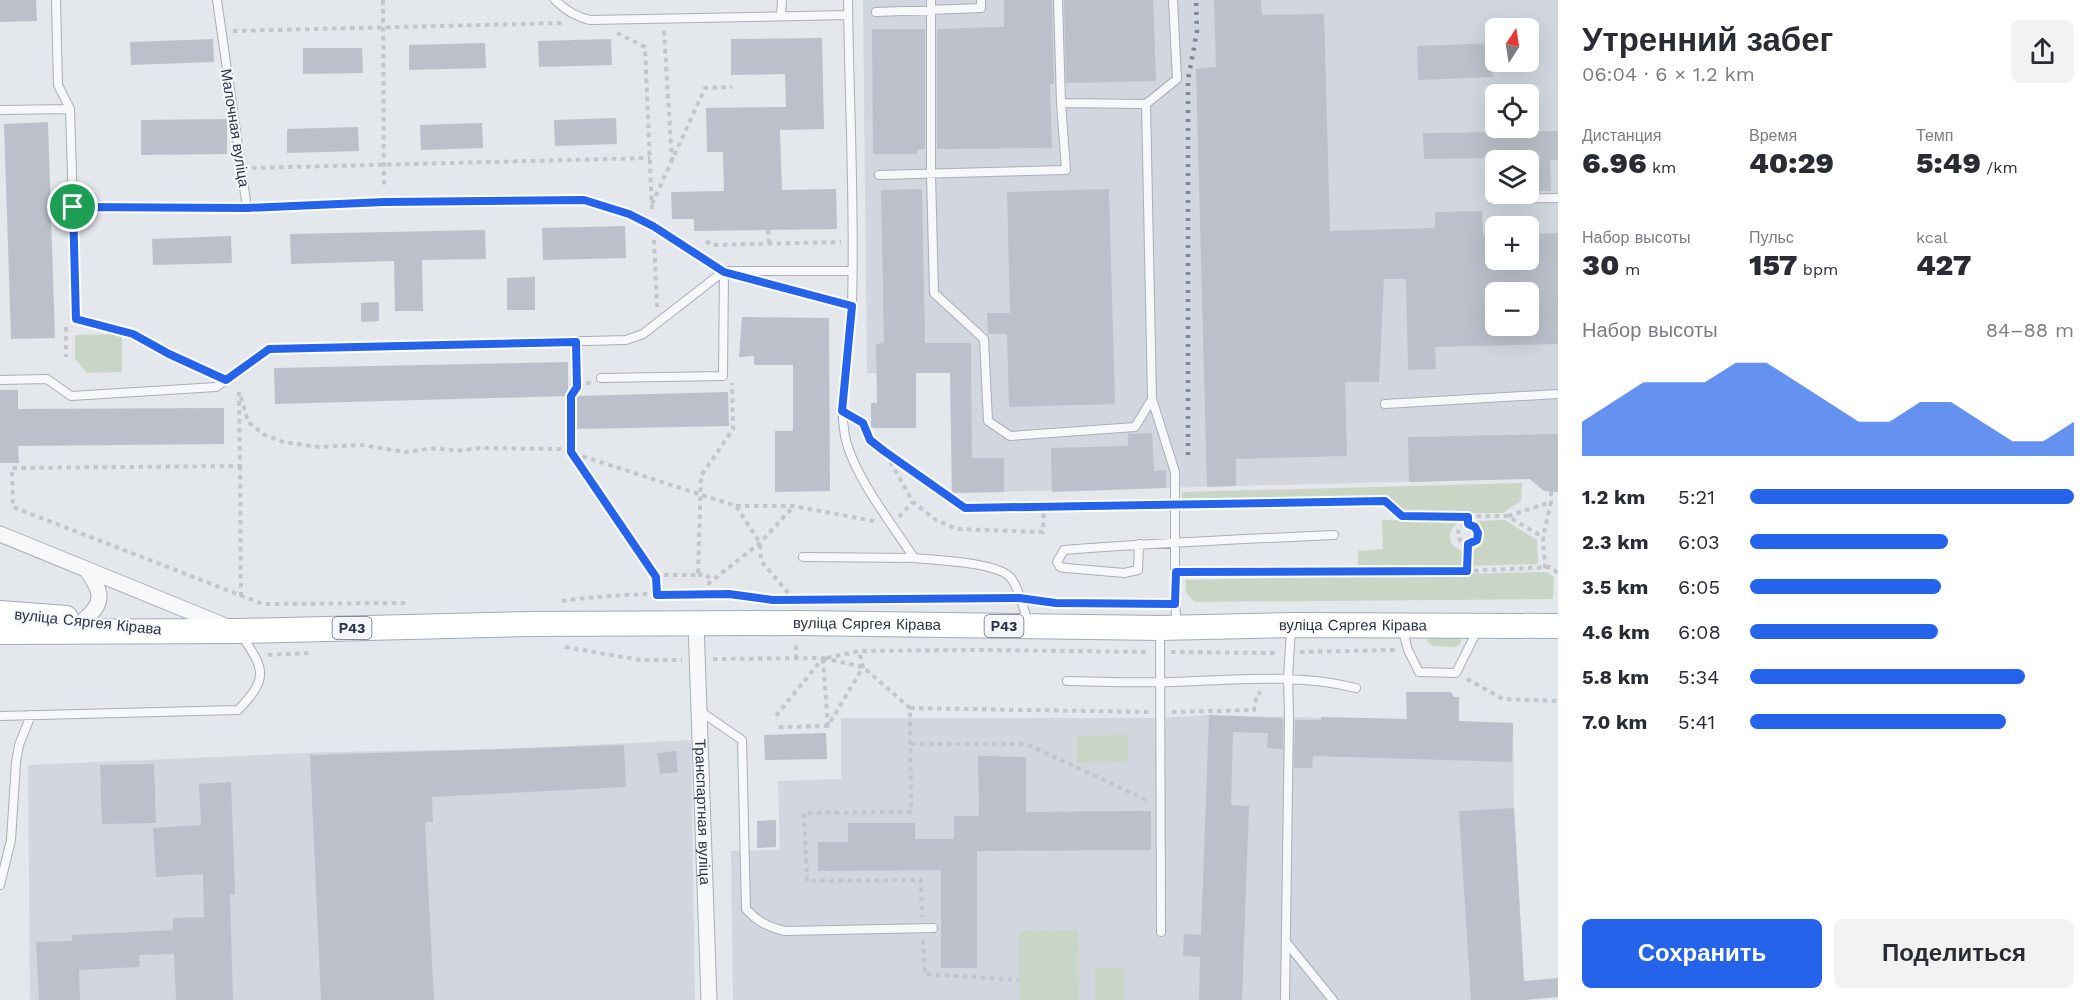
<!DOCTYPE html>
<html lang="ru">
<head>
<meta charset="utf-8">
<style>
  :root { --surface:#fff; --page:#f2f2f3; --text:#2b2b33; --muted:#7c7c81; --accent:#2563eb }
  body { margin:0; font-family:"Work Sans",sans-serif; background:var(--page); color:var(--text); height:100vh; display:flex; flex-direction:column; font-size:22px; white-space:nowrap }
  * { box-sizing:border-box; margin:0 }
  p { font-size:20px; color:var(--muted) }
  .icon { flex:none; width:33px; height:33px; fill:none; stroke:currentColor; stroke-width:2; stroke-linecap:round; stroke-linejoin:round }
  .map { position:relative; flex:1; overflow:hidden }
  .panel { display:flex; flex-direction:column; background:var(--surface); width:540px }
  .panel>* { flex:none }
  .needle { width:39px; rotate:12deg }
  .tools { position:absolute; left:1485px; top:18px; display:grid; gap:12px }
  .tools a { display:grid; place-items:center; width:54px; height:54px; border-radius:9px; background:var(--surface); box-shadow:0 6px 24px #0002; font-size:30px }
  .pin { position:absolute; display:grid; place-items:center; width:51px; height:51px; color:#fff; margin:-26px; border:3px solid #fff; border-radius:50%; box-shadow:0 2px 6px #0007 }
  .round { display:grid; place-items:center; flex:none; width:63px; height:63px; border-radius:9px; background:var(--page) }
  .head { display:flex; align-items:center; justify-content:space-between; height:102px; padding:0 24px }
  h1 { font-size:33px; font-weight:800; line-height:45px }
  .figures { display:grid; grid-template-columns:repeat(3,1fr); gap:9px; height:102px; padding:6px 24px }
  .figures div { display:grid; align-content:center }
  .figures b { font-size:30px; font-weight:800 }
  .figures small { font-size:16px; font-weight:400 }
  .figures p { font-size:16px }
  .chart { height:168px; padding:12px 24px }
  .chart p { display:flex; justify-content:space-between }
  .chart svg { width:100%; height:108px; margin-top:6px; fill:var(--accent); opacity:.7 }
  .button { display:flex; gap:12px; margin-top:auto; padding:12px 24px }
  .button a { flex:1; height:69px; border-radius:9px; background:var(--accent); color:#fff; font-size:24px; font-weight:800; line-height:69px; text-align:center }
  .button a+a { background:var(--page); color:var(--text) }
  ul { padding:0 24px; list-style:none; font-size:20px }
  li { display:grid; grid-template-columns:96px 72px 1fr; align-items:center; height:45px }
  li i { height:15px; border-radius:8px; background:var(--accent) }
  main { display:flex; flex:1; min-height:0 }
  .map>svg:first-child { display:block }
  .built { fill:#d2d6de; fill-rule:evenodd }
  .green { fill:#c9d6c5 }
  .building { fill:#bbc0ca; fill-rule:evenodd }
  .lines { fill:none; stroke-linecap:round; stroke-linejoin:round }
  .service-casing { stroke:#a9aeb7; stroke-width:10 }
  .minor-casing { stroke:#a9aeb7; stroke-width:17 }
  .primary-casing { stroke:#a3abb8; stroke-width:26 }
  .path { stroke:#c2c5cb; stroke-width:4; stroke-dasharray:4.5 4.5; stroke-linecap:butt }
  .service { stroke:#f7f8fa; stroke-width:8 }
  .minor { stroke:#f7f8fa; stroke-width:15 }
  .primary { stroke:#fff; stroke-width:24 }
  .rail { stroke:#7d8696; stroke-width:4.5; stroke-dasharray:3 6; stroke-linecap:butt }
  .route-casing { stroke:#fff; stroke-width:12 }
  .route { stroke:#2563eb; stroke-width:8 }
  .labels { text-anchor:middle; stroke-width:4.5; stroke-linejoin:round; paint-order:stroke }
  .shield { fill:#f4f6f9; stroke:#676e7b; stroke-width:1.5 }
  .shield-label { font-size:14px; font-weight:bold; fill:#2b3445 }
  .street-label { font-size:15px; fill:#2b3445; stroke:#f4f6f9 }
</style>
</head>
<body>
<main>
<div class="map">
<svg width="1558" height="1000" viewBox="0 0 1558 1000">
  <rect width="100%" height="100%" fill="#e4e7ec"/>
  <!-- built -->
  <path class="built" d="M863,0h695v478l-606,15 -2,-120h-83zM1496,28h32v34h-32zM1496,94h32v34h-32zM1496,160h32v34h-32zM1496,226h32v34h-32zM1496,292h32v34h-32z
    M1209,715l304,8 1,85 11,192h-792l-2,-149 49,-1 -2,-69 63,-2v-61h319z
    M691,740l4,260h-665l-2,-235 301,-13 178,-3z"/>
  <!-- green -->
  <path class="green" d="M122,334v38l-35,1 -12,-14v-24z
    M1522,483l-1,18 -18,12h-96l-16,-13h-209v-8z
    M1382,520l78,1c-9,7 -14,15 -7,25l10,6 -1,14 -104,-1v-14l25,-2z
    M1505,520l32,20 1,24 -67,2v-14l8,-5 5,-12 -4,-10 -4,-4z
    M1547,572l7,5 -1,22 -357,3c-10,-5 -11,-12 -10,-22z
    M1430,635l30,2 1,6 -5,4 -23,-1 -6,-4z
    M1128,735v27l-51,1v-27z
    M1078,930l1,70h-59l-1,-69z
    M1095,968h29v32h-29z"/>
  <!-- building -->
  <path class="building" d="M0,0h36l1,21 -37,1z
    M1004,0h48l2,84h-4l2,64 -115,1v-120l67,-2z
    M1064,0h89l3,81 -90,2z
    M1214,0h47l1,15 62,-1 6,217 105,-3v-16l47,-1 1,24h13v25h32v-26l30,-1v111l-123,3 1,22 -28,1 -2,-91h-22l-5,103h-34l2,74 -111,3v27l-29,1 -11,-418 20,-2zM1496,292h32v34h-32z
    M872,29h53v120l-8,1v4h-44z
    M822,38l2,91 -44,1 2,60 54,-1 1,40 -143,2v-12h-22l-1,-27 53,-1 -1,-39h-16l-1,-44 80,-1 -1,-33 -54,1v-36z
    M213,39l1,23 -83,3 -1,-23z
    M611,39l1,26 -73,2 -1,-26z
    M485,43l1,25 -77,2v-25z
    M1492,43l1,34 -75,3 -1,-34z
    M303,48h59l1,25 -60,1z
    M616,118l1,26 -62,2 -1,-26z
    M227,119v35l-86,1v-35z
    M48,122l7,216 -44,1 -7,-215z
    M482,123l1,25 -62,2 -1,-25z
    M358,127l1,24 -72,2v-24z
    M1558,131v29h-8l1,31h-23v-31h-27v-2l-77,1 -1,-26z
    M922,189l3,154h46l1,115h32v34l-52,1 -2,-120h-34v55h-45v-25h6l-1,-59 8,-1 -3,-153z
    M1109,189l6,215 -106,3 -2,-73h-19l-1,-21h23l-3,-121z
    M625,226l1,32 -83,2 -1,-32z
    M485,230l1,29 -64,1 1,51h-28l-1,-50 -103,3 -1,-30z
    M231,236l1,27 -79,2 -1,-26z
    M535,277v33h-28v-32z
    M379,302v19l-18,1v-19z
    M742,317l87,1 1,173 -55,1v-61h18v-66h-39v-9l-15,1z
    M568,362v34l-293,8 -1,-36z
    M0,390h18v19l206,-1v36l-206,2 1,17h-19z
    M728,392l1,34 -153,3v-33z
    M1152,433l2,38 12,-1v18l-114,4 -1,-44 77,-2v-12z
    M1558,434v58l-14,-1 -14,-12 -121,3 -1,-45z
    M1406,692h45l3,5h5v24l54,2 -1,39 -199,-6 -1,12h-18l1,-48h26v-3l86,2z
    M1209,715l72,3 2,2v29l-16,-1 1,-15 -35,-1 -2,73 18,1 -7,194h-43l1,-43 -17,-1 1,-22 17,1z
    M826,733l1,26 -62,1 -1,-25z
    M624,745l2,42 -194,10 1,25h-8l9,178h-113l-11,-245z
    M676,751l2,21 -18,2 -3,-21z
    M978,756l48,1v55l125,-1v39l-174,1v117h-36v-98l-123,1v-29h30v-19h67v16h39v-23h25z
    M154,764l2,59 -54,1 -2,-59z
    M231,782l4,112 -5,1 3,105h-57l-2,-46 -35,1 1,12 -61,3 1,30h-41l-3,-58 36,-1v-6l101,-5v-12l31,-1 -1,-43 -47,3 -3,-49 48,-3 -2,-41z
    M1514,808l10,173 34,-3v19l-34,3h-53l-12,-189z
    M776,820v27l-19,1v-27z"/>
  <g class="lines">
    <!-- service casing -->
    <g class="service-casing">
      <path id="service" d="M56,0l2,85 12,24
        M217,0l30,208 137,-6 199,-2 46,14 24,12 71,45h128
        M555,0c10,10 21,17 35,20l258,-5
        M848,0c1,101 7,203 4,305 -1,43 -15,87 -7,131 8,39 47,88 69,122 21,2 84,4 97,20 9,12 12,30 17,44
        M931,0v174l3,119 50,46 4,82 22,15 125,-9 17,-28
        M1058,0l3,103 85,1 31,-25 -4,-79
        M876,12l105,-4v-8
        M781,16l1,-16
        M1146,104l6,295 23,73v132l2,21
        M0,110l70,-1 3,98
        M879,175l187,-5 -5,-67
        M1491,199l67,-1
        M76,319l-3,-112 174,1
        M601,378l122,-2 1,-105
        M0,380l47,-1 24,17 145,-9 53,-38 357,-9 17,-6 81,-63 128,35
        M1385,404l173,-10
        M1139,544l-1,26 -14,3 -58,-5 -6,-1 -3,-5 7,-12c90,-7 180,-11 270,-15
        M803,557l111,1
        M1402,628l6,22 11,22 37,1 21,-42
        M1160,630l1,302
        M1067,681c35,1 70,2 106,1 61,-2 122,-9 183,6
        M700,711l42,29 4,169c12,13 22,18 39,22l148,-3
        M0,716l238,-6c30,-31 28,-40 3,-75
        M0,885l11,-45 5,-78 3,-17 12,-30
        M1286,942l47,58
        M1285,1000l4,-283 -1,-39 3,-49"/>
    </g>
    <!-- minor casing -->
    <g class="minor-casing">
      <g id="minor">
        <path d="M0,534l228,93"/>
        <path d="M85,619c22,-18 15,-30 1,-50"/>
        <path id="s1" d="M696,623l13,377"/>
      </g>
    </g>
    <!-- primary casing -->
    <g class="primary-casing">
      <g id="primary">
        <path d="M0,613l66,5"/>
        <path id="s2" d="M0,632l239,-1 290,-7 268,-1 363,5 131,-3 267,1"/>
      </g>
    </g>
    <!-- path -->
    <path class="path" d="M383,0l1,189
      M233,31l331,-8
      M664,31l8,130
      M617,33l28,14 7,164
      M252,168l398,-10
      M652,204l53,-116 27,-1
      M768,230l1,14
      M654,240l3,67
      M706,241l6,4 129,-3
      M88,321l45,13 36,20 44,20
      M66,327v30
      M576,354l1,33 -6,9v56l85,125 1,18
      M577,384l14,-1
      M239,392l1,74 -228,2 1,39 250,97 144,-1
      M241,397l7,25 17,13 18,7 36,5 43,-2 43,7 32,-4 19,3 24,-3 80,1 176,57 24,37 1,18 34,40
      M856,419l7,4 7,17 95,68 198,-4
      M886,454l27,48 23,18 21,9 86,3 1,-26
      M240,466l1,130
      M1551,492v10
      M1186,503l199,-2 17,16 105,-1 36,21 2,32
      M736,506h57l81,15
      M1508,516l43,-14 -8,35
      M899,517l14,-15
      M1458 534a10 10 0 1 1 20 0a10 10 0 1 1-20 0Z
      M1468,571v-26
      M1186,572l282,-1 82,-4 8,6
      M655,575h43l3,-99 32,-47 -1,-46
      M698,575l8,-1 5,7
      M709,594v-11l51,-40 33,-36
      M786,599h223
      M1035,600l22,3
      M562,601c67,-9 143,-10 211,-1
      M1116,604h46
      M565,647l75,13h42
      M1171,652l107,1
      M1300,652l95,-2
      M268,655l41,-2
      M823,658l40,9 47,41 1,104 -107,1 3,68 114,-1 1,37
      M827,658l32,-7 120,-1 170,2
      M713,659l110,-1 -48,59
      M796,659v-15
      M823,659l5,67
      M1467,679l36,20 55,2
      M910,708l239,4
      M1172,712l82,-2 3,-16 4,-2
      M779,727l49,-1 35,-59 -4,-16
      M911,744h115l123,57
      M923,940l2,34 94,6"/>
    <!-- service -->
    <use href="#service" class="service"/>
    <!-- minor -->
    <use href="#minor" class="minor"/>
    <!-- primary -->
    <use href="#primary" class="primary"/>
    <!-- rail -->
    <path class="rail" d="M1188,455v-375l9,-49 -1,-31"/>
  </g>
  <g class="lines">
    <!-- route casing -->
    <g class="route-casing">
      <path id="route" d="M584,200l45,14 24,12 71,46 128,34 -10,105 21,12 7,17 14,11 81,57 420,-7 17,15 66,1v7l7,3 3,6 -1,7 -9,4 -1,27 -291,1 -1,32 -119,-1 -37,-5 -246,2 -44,-6 -72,1 -1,-18 -85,-125v-56l6,-9 -1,-45 -307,7 -43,31 -57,-26 -36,-20 -57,-15 -3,-112 174,1 137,-6z"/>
    </g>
    <!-- route -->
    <use href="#route" class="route"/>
  </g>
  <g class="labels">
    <!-- shield labels -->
    <g class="shield">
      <rect x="984.5" y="615" width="39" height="22" rx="4.5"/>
      <rect x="332.5" y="617" width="39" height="22" rx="4.5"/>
    </g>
    <g class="shield-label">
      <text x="1004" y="631">Р43</text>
      <text x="352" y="633">Р43</text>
    </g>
    <!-- street labels -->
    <g class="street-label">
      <text transform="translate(235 128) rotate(81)" y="5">Малочная вуліца</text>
      <text transform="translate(88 622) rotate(6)" y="5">вуліца Сяргея Кірава</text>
      <text dy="5" stroke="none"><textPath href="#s2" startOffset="867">вуліца Сяргея Кірава</textPath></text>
      <text dy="5" stroke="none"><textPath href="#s2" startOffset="1353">вуліца Сяргея Кірава</textPath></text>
      <text dy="5" stroke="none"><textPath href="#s1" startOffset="189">Транспартная вуліца</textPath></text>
    </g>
  </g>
</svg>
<div class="tools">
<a><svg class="needle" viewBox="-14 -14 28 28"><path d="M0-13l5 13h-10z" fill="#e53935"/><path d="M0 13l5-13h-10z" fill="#7c7c81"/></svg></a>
<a><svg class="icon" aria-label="locate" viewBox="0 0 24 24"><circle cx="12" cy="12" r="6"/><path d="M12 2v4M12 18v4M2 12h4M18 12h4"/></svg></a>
<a><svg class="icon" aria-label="layers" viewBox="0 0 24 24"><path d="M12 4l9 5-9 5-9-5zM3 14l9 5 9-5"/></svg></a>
<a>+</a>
<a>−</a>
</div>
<div class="pin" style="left:73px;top:207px;background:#1e9e55"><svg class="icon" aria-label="arrive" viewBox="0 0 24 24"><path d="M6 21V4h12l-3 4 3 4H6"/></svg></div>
</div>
<section class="panel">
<div class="head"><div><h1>Утренний забег</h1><p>06:04 · 6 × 1.2 km</p></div><a class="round"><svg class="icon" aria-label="share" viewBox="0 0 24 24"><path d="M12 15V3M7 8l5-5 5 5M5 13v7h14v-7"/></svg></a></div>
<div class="figures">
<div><p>Дистанция</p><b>6.96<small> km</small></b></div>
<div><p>Время</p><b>40:29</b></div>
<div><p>Темп</p><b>5:49<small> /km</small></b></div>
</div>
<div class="figures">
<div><p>Набор высоты</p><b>30<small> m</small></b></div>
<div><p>Пульс</p><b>157<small> bpm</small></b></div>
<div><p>kcal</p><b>427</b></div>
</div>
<div class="chart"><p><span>Набор высоты</span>84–88 m</p>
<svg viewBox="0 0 160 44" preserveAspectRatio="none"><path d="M0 44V30L10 22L20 14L30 14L40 14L50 6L60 6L70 14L80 22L90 30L100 30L110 22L120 22L130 30L140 38L150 38L160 30V44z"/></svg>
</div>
<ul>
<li><b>1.2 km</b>5:21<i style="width:100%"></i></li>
<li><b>2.3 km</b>6:03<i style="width:61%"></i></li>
<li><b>3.5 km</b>6:05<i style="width:59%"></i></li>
<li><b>4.6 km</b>6:08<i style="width:58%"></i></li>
<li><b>5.8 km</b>5:34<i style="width:85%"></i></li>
<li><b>7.0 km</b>5:41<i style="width:79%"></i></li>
</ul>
<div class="button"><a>Сохранить</a><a>Поделиться</a></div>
</section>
</main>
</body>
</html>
